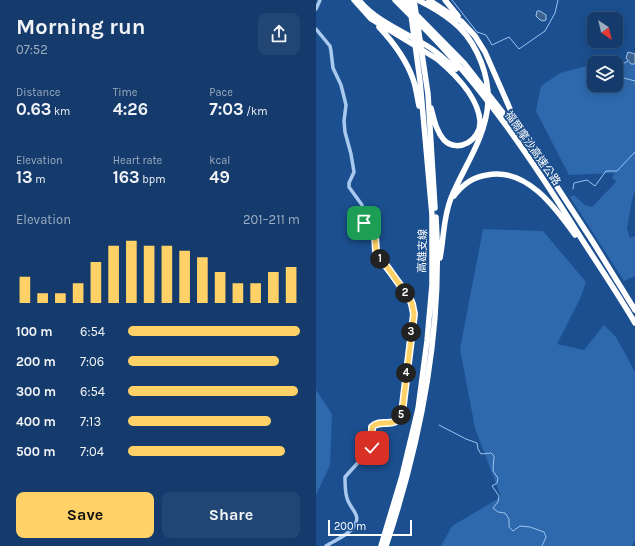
<!DOCTYPE html>
<html lang="en">
<head>
<meta charset="utf-8">
<style>
  :root { --surface:#143b6b; --page:#214673; --text:#f1f3f6; --muted:#9dadc1; --line:#33557e; --accent:#ffd166 }
  body { margin:0; font-family:Karla,"Noto Sans TC",sans-serif; background:var(--page); color:var(--text); height:100vh; display:flex; flex-direction:column; font-size:15px; white-space:nowrap }
  * { box-sizing:border-box; margin:0 }
  p { font-size:13px; color:var(--muted) }
  .icon { flex:none; width:22px; height:22px; fill:none; stroke:currentColor; stroke-width:2; stroke-linecap:round; stroke-linejoin:round }
  .map { position:relative; flex:1; overflow:hidden }
  .drawer { display:flex; flex-direction:column; background:var(--surface); width:316px }
  .drawer>* { flex:none }
  .needle { width:26px; rotate:145deg }
  .fabs { position:absolute; left:271px; top:12px; display:grid; gap:8px }
  .fabs a { display:grid; place-items:center; width:36px; height:36px; border-radius:8px; background:var(--surface); box-shadow:0 2px 10px #0003,0 0 0 1px var(--line); font-size:20px }
  .scale { position:absolute; left:12px; bottom:10px; width:84px; box-sizing:border-box; padding-left:4px; border:2px solid #fff; border-top:0; font-size:11px; line-height:14px; white-space:nowrap; color:#fff; -webkit-text-stroke:3px #1b4f8f; paint-order:stroke }
  .pin { position:absolute; display:grid; place-items:center; width:34px; height:34px; color:#fff; margin:-17px; border-radius:8px; box-shadow:0 2px 6px #0006 }
  .km { position:absolute; width:20px; height:20px; margin:-10px; border-radius:50%; background:#222; color:#fff; font-size:11px; line-height:20px; text-align:center }
  .round { display:grid; place-items:center; flex:none; width:42px; height:42px; border-radius:8px; background:var(--page) }
  .overview { display:flex; align-items:center; justify-content:space-between; height:68px; padding:0 16px }
  h1 { font-size:22px; font-weight:700; line-height:30px }
  .stats { display:grid; grid-template-columns:repeat(3,1fr); gap:6px; height:68px; padding:4px 16px }
  .stats div { display:grid; align-content:center }
  .stats b { font-size:17px; font-weight:700 }
  .stats small { font-size:11px; font-weight:400 }
  .stats p { font-size:11px }
  .chart { height:112px; padding:8px 16px }
  .chart p { display:flex; justify-content:space-between }
  .chart svg { width:100%; height:72px; margin-top:4px; stroke:var(--accent); stroke-width:6 }
  .action { display:flex; gap:8px; margin-top:auto; padding:8px 16px }
  .action a { flex:1; height:46px; border-radius:8px; background:var(--accent); color:#111; font-size:16px; font-weight:700; line-height:46px; text-align:center }
  .action a+a { background:var(--page); color:var(--text) }
  ul { padding:0 16px; list-style:none; font-size:13px }
  li { display:grid; grid-template-columns:64px 48px 1fr; align-items:center; height:30px }
  li i { height:10px; border-radius:5px; background:var(--accent) }
  main { display:flex; flex:1; min-height:0 }
  .map>svg:first-child { display:block }
  .green { fill:#2e69ad }
  .water { fill:#3c6290; stroke:#9cc4f0 }
  .lines { fill:none; stroke-linecap:round; stroke-linejoin:round }
  .stream { stroke:#9cc4f0; stroke-width:1 }
  .minor { stroke:#a9c9ee; stroke-width:3.5 }
  .highway { stroke:#fff; stroke-width:5.5 }
  .route-casing { stroke:#fff; stroke-width:8 }
  .route { stroke:#ffd166; stroke-width:5 }
  .labels { text-anchor:middle; stroke-width:3.5; stroke-linejoin:round; paint-order:stroke }
  .street-label { font-size:11px; fill:#fff; stroke:#1b4f8f }
</style>
</head>
<body>
<main>
<section class="drawer">
<div class="overview"><div><h1>Morning run</h1><p>07:52</p></div><a class="round"><svg class="icon" aria-label="share" viewBox="0 0 24 24"><path d="M12 15V3M7 8l5-5 5 5M5 13v7h14v-7"/></svg></a></div>
<div class="stats">
<div><p>Distance</p><b>0.63<small> km</small></b></div>
<div><p>Time</p><b>4:26</b></div>
<div><p>Pace</p><b>7:03<small> /km</small></b></div>
</div>
<div class="stats">
<div><p>Elevation</p><b>13<small> m</small></b></div>
<div><p>Heart rate</p><b>163<small> bpm</small></b></div>
<div><p>kcal</p><b>49</b></div>
</div>
<div class="chart"><p><span>Elevation</span>201–211 m</p>
<svg viewBox="0 0 160 44" preserveAspectRatio="none"><path d="M5 44V28M15 44V38M25 44V38M35 44V32M45 44V19M55 44V9M65 44V6M75 44V9M85 44V9M95 44V12M105 44V16M115 44V25M125 44V32M135 44V32M145 44V25M155 44V22"/></svg>
</div>
<ul>
<li><b>100 m</b>6:54<i style="width:100%"></i></li>
<li><b>200 m</b>7:06<i style="width:88%"></i></li>
<li><b>300 m</b>6:54<i style="width:99%"></i></li>
<li><b>400 m</b>7:13<i style="width:83%"></i></li>
<li><b>500 m</b>7:04<i style="width:91%"></i></li>
</ul>
<div class="action"><a>Save</a><a>Share</a></div>
</section>
<div class="map">
<svg width="319" height="546" viewBox="0 0 319 546">
  <rect width="100%" height="100%" fill="#1b4f8f"/>
  <!-- green -->
  <path class="green" d="M288,62h31v129l-3,9 -5,28 3,10 5,-2v40l-11,5 -54,-84 4,-2 11,10 7,2 24,-25 -4,-5 3,-4 -46,2 -33,-64 5,-25 19,-13 34,-9v21h22v-22h-17z
    M167,229l60,2 43,51 -6,17 -23,45 27,6 20,-25 12,12 19,35v168l-3,6h-191l11,-20 49,-29 -26,-69 -15,-79z
    M0,390l16,24 -2,51 -14,30z"/>
  <!-- water -->
  <path class="water" d="M221,11h3l6,4v5l-2,1 -4,-1 -4,-4z
    M312,52l7,2v10h-4l-5,-6z"/>
  <g class="lines">
    <!-- stream -->
    <path class="stream" d="M136,0l25,32 9,3 6,10 17,-8 10,12 26,-18 10,-18 3,-13
      M300,67l12,-6
      M300,68l4,9 15,4
      M257,189l1,-6 13,-3 8,6 11,-15h11l18,-19
      M123,425l27,14 11,4 1,6 3,5 10,-1 3,3 -1,15 5,7 -1,5 -5,3 7,10 -1,6 -5,6 5,4 7,1 4,6v8l4,4 7,-5 10,1 14,5 2,5 -4,9"/>
    <!-- minor -->
    <path class="minor" d="M0,9l4,-9
      M0,29l14,17 1,5 2,17 8,17 5,20 -2,16 1,11 6,22 3,18 -5,11v4l13,18v15l13,16 1,15 2,4 12,16 20,28 2,5 2,10 -12,99c-8,18 -20,4 -30,14l1,19 -28,31c0,6 0,15 2,21 3,12 17,17 5,31 -6,7 -18,12 -26,17"/>
    <!-- highway -->
    <path class="highway" d="M38,0l17,19 66,40c18,15 41,37 43,62 1,19 -22,33 -36,19 -8,-9 -10,-21 -13,-32
      M43,0c16,21 48,33 70,47 10,6 18,15 27,22
      M79,0l15,15
      M86,0l62,63 73,93 56,86 42,68
      M98,0l14,94 7,114
      M102,0c12,6 24,13 34,21 21,16 34,45 36,71
      M113,0l32,21 14,15 10,16 29,66 11,18
      M129,0l13,16
      M101,21c65,64 116,140 164,217 18,28 37,56 54,85
      M63,27c14,15 27,32 34,52 3,8 4,18 6,27
      M138,196c8,-11 19,-19 33,-21 39,-8 68,32 88,60
      M124,258c4,-20 3,-40 11,-60 13,-32 35,-60 37,-96
      M65,546l21,-70 16,-67 9,-68 5,-56v-70l-12,-134 -11,-81
      M70,546c35,-105 57,-218 50,-329"/>
  </g>
  <g class="lines">
    <!-- route casing -->
    <g class="route-casing">
      <path id="route" d="M48,223l11,13 1,15 2,4 12,16 20,28 2,5 2,10 -12,99c-8,18 -20,4 -30,14v21"/>
    </g>
    <!-- route -->
    <use href="#route" class="route"/>
  </g>
  <g class="labels">
    <!-- street labels -->
    <g class="street-label">
      <text transform="translate(217 148) rotate(55)" y="4">福爾摩沙高速公路</text>
      <text transform="translate(106 251) rotate(-89)" y="4">高雄支線</text>
    </g>
  </g>
</svg>
<div class="fabs">
<a><svg class="needle" viewBox="-14 -14 28 28"><path d="M0-13l5 13h-10z" fill="#e53935"/><path d="M0 13l5-13h-10z" fill="#9dadc1"/></svg></a>
<a><svg class="icon" aria-label="layers" viewBox="0 0 24 24"><path d="M12 4l9 5-9 5-9-5zM3 14l9 5 9-5"/></svg></a>
</div>
<div class="scale">200 m</div>
<div class="pin" style="left:48px;top:223px;background:#1e9e55"><svg class="icon" aria-label="arrive" viewBox="0 0 24 24"><path d="M6 21V4h12l-3 4 3 4H6"/></svg></div>
<div class="pin" style="left:56px;top:448px;background:#d93025"><svg class="icon" aria-label="check" viewBox="0 0 24 24"><path d="M5 12l5 5 9-10"/></svg></div>
<b class="km" style="left:64px;top:259px">1</b>
<b class="km" style="left:89px;top:293px">2</b>
<b class="km" style="left:95px;top:332px">3</b>
<b class="km" style="left:90px;top:373px">4</b>
<b class="km" style="left:85px;top:415px">5</b>
</div>
</main>
</body>
</html>
